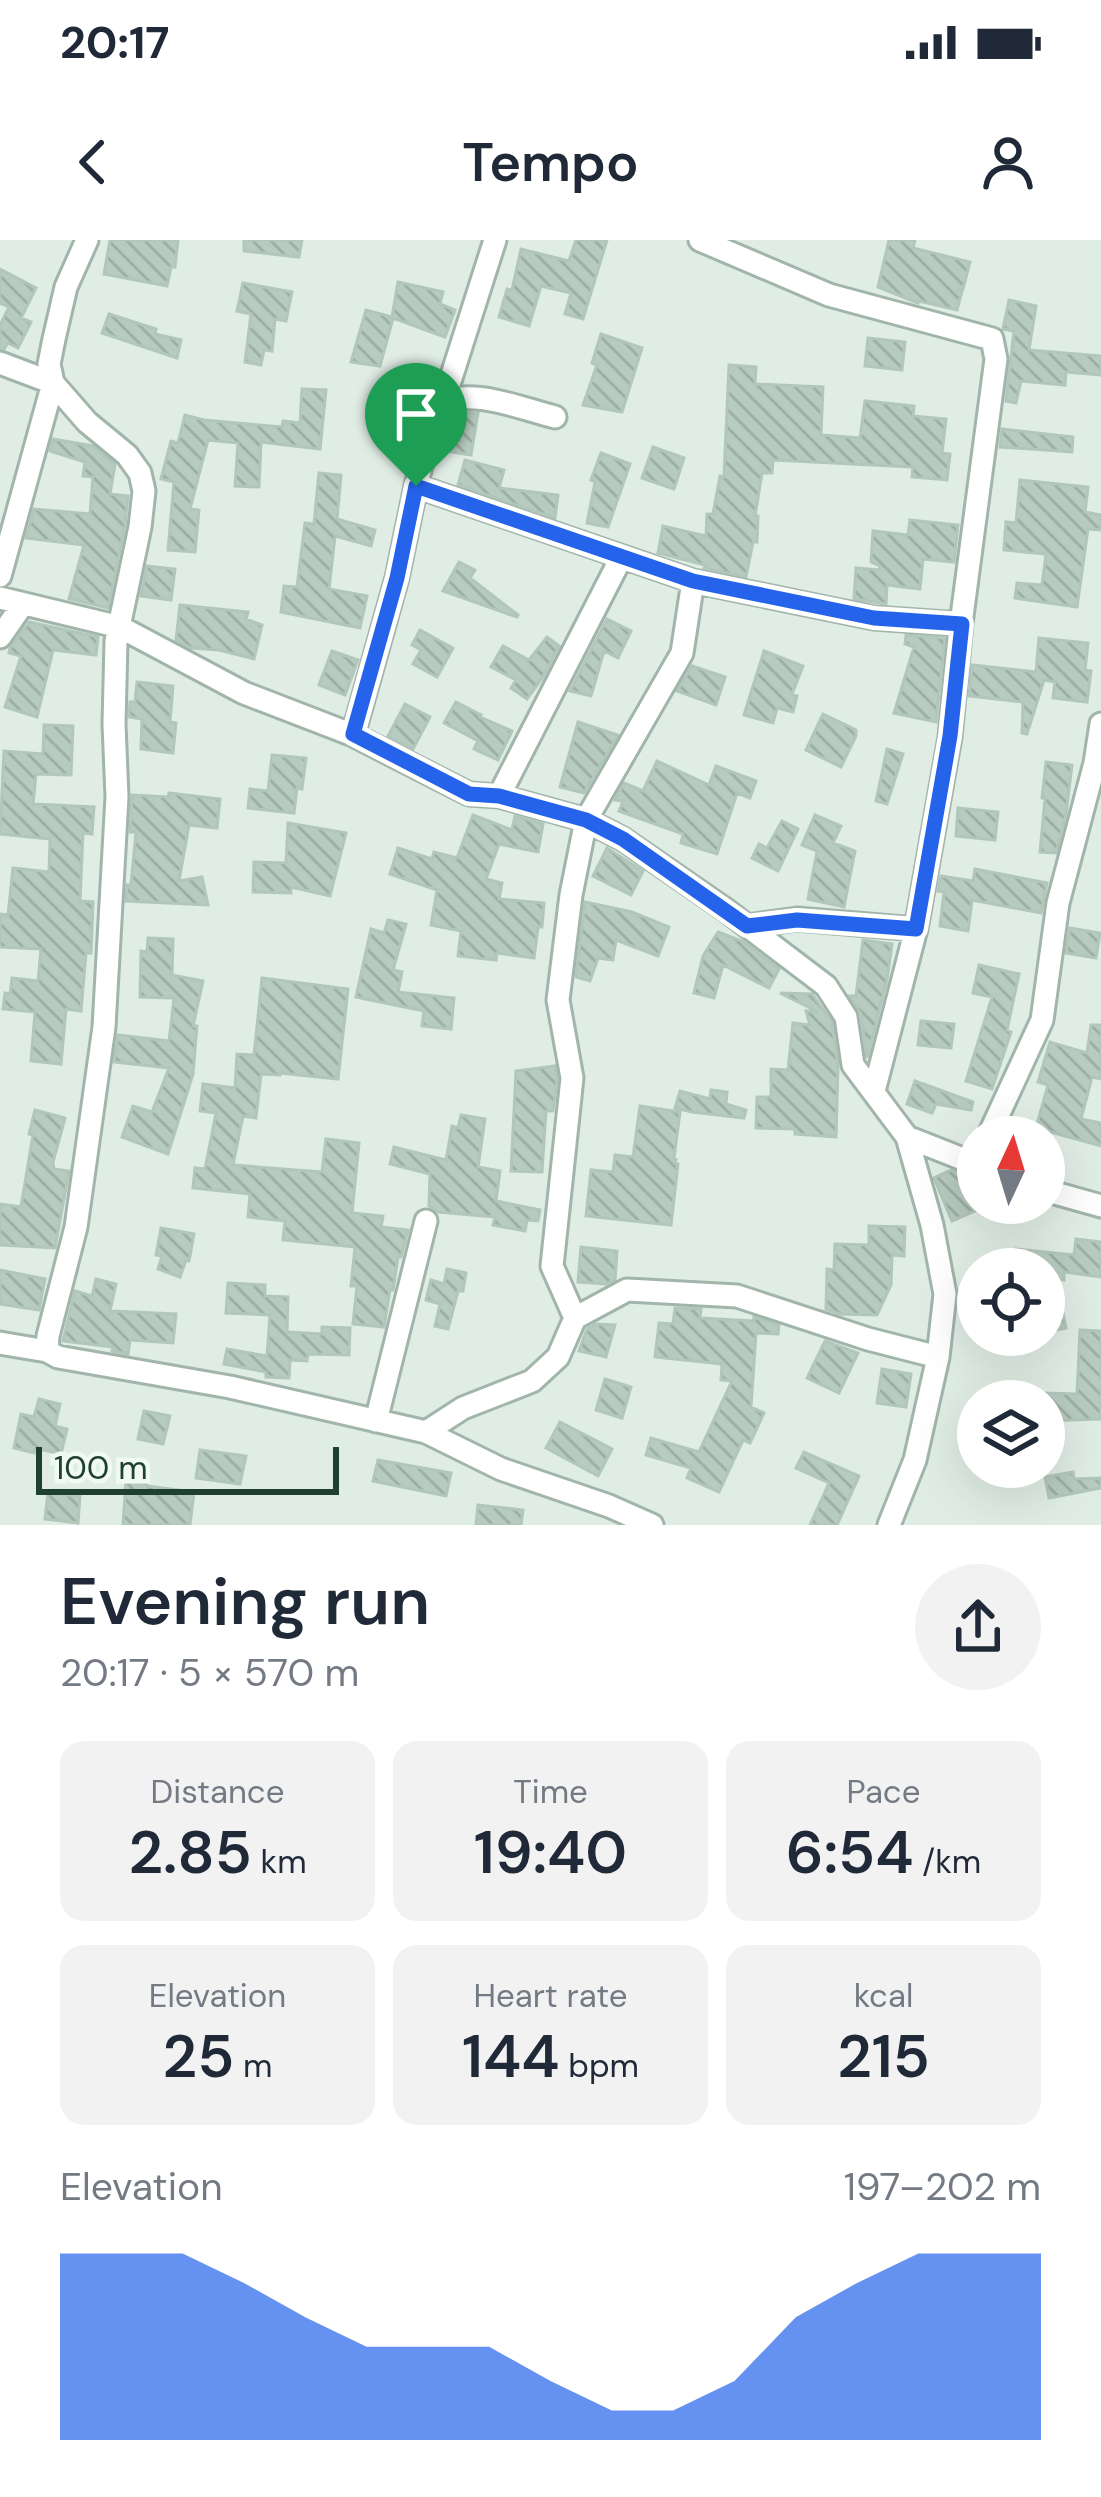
<!DOCTYPE html>
<html lang="en">
<head>
<meta charset="utf-8">
<style>
  :root { --surface:#fff; --page:#f2f2f3; --text:#1f2937; --muted:#747a83; --accent:#2563eb }
  body { margin:0; font-family:"DM Sans",sans-serif; background:var(--page); color:var(--text); height:100vh; display:flex; flex-direction:column; font-size:45px; white-space:nowrap }
  * { box-sizing:border-box; margin:0 }
  p { font-size:39px; color:var(--muted) }
  .icon { flex:none; width:66px; height:66px; fill:none; stroke:currentColor; stroke-width:2; stroke-linecap:round; stroke-linejoin:round }
  .map { position:relative; height:1285px; overflow:hidden }
  .sheet { display:flex; flex-direction:column; background:var(--surface); flex:1 }
  .sheet>* { flex:none }
  .needle { width:78px; rotate:4deg }
  .controls { position:absolute; left:957px; top:876px; display:grid; gap:24px }
  .controls a { display:grid; place-items:center; width:108px; height:108px; border-radius:50%; background:var(--surface); box-shadow:0 12px 48px #0002; font-size:60px }
  .scale { position:absolute; left:36px; bottom:30px; width:303px; box-sizing:border-box; padding-left:12px; border:6px solid #1f3f31; border-top:0; font-size:33px; line-height:42px; white-space:nowrap; color:#1f3f31; -webkit-text-stroke:9px #f1f9f4; paint-order:stroke }
  .pin { position:absolute; display:grid; place-items:center; width:102px; height:102px; color:#fff; margin:-123px -51px; border-radius:50% 50% 50% 0; rotate:-45deg; box-shadow:0 0 12px #0007 }
  .pin .icon { rotate:45deg }
  .round { display:grid; place-items:center; flex:none; width:126px; height:126px; border-radius:63px; background:var(--page) }
  .overview { display:flex; align-items:center; justify-content:space-between; height:204px; padding:0 60px }
  h1 { font-size:66px; font-weight:600; line-height:90px }
  .metrics { display:grid; grid-template-columns:repeat(3,1fr); gap:18px; height:204px; padding:12px 60px }
  .metrics div { display:grid; align-content:center; border-radius:24px; background:var(--page); text-align:center }
  .metrics b { font-size:60px; font-weight:600 }
  .metrics small { font-size:33px; font-weight:400 }
  .metrics p { font-size:33px }
  .chart { height:336px; padding:24px 60px }
  .chart p { display:flex; justify-content:space-between }
  .chart svg { width:100%; height:216px; margin-top:12px; fill:var(--accent); opacity:.7 }
  .status { display:flex; justify-content:space-between; align-items:center; height:84px; padding:0 60px; background:var(--surface); direction:ltr }
  .status svg { height:33px; fill:currentColor }
  header { display:flex; justify-content:space-between; align-items:center; height:156px; padding:0 60px; background:var(--surface); font-size:54px; font-weight:600 }
  .map>svg:first-child { display:block }
  .building { fill:url(#building-back-hatch); stroke:#b2c7bb; stroke-width:3 }
  .lines { fill:none; stroke-linecap:round; stroke-linejoin:round }
  .street-casing { stroke:#a2b5ab; stroke-width:27 }
  .street { stroke:#fff; stroke-width:21 }
  .route-casing { stroke:#fff; stroke-width:24 }
  .route { stroke:#2563eb; stroke-width:15 }
</style>
</head>
<body>
<div class="status"><b>20:17</b><svg viewBox="0 0 49 12"><path d="M0 12V9h3v3zM5 12V6h3v6zM10 12V3h3v9zM15 12V0h3v12zM26 1h20v11H26zM47 4h2v5h-2z"/></svg></div>
<header><svg class="icon" aria-label="back" viewBox="0 0 24 24"><path d="M15 5l-7 7 7 7"/></svg>Tempo<svg class="icon" aria-label="person" viewBox="0 0 24 24"><circle cx="12" cy="8" r="4"/><path d="M4 21q1-7 8-7t8 7"/></svg></header>
<div class="map">
<svg width="1101" height="1285" viewBox="0 0 1101 1285">
  <defs>
    <pattern id="building-back-hatch" width="6" height="6" patternUnits="userSpaceOnUse" patternTransform="scale(3)"><rect width="6" height="6" fill="#b8cbc0"/><path d="M-1 5l2 2M0 0l6 6M5-1l2 2" fill="none" stroke="#9eafa5"/></pattern>
  </defs>
  <rect width="100%" height="100%" fill="#e0ede5"/>
  <!-- building -->
  <path class="building" d="M110,0h68l-3,27h-4l-4,19 -63,-12z
    M244,0h58l-3,17 -55,-6z
    M576,0h31l-24,79 -18,-5 6,-21 -30,-7 -12,40 -30,-9 8,-28 5,1 9,-41 48,12z
    M889,0h26l-2,8 57,14 -7,27 -6,1 5,1 -5,19 -38,-9 -1,2 -40,-16z
    M0,29l36,19 -15,30 10,4 -13,26 -10,-5 -4,6 -4,-1v-23l9,-18 -9,-4z
    M398,42l45,10 -3,12 15,6 -10,27 -52,-19 -13,48 -29,-4 15,-52 26,7z
    M243,43l49,9 -6,29 -11,-2 -3,32 -8,-1 -3,15 -16,-3 6,-48 -14,-3z
    M1009,60l27,6 -7,44 72,6v19l-35,-3 -1,13 -44,-4 -5,22 -10,-2 8,-70 -11,-2z
    M109,74l47,15 -1,5 26,6 -4,18 -75,-25z
    M601,94l41,14 -20,64 -39,-7 14,-40 -5,-2z
    M868,98l37,4 -3,28 -37,-4z
    M729,125l27,2 -1,17 68,3 -2,48 39,3 5,-37 49,5 -1,10 33,3 -4,34 8,1 -3,26 -35,-3 1,-10 -140,-7 -1,13h-10l-7,43h3l-1,26h-4l-7,35 -42,-9 1,-3 -47,-12 5,-27 43,10 1,-22h6l7,-38 4,1z
    M302,149l24,1 -6,59 -59,-7 -2,45 -24,-1 3,-43 -30,-3 -18,69 9,1 -4,42 -27,-2 6,-68 -13,-3 10,-38 7,2 7,-28 19,5 78,7 1,-6 17,2z
    M465,173h13l-7,42 -26,-4 5,-35z
    M1002,189l71,8 -1,15 -72,-5z
    M53,199l40,7 22,18 -5,30 18,2 -3,29 -17,83 -39,-9 15,-54 -58,-7 8,-29 56,5 3,-37 -10,-1 2,-14 -35,-11z
    M653,207l31,11 -10,31 -32,-11z
    M601,213l29,11 -22,63 -21,-4 8,-41 -4,-2z
    M465,220l39,10 -5,18 59,7 -3,23 -97,-33z
    M319,233l22,2 -4,44 38,11 -4,16 -36,-10 -6,53 38,7 -7,32 -79,-16 3,-26 13,1 8,-64 9,1z
    M1020,240l68,7 -3,25 16,3v15l-13,-1 -11,78 -62,-9 2,-15 25,2 4,-31 -42,-4 2,-28 10,1z
    M910,280l48,5 -4,37 -31,-3 -3,30 -33,-4 -1,19 -32,-5 2,-31 23,2 1,-4 -9,-4 2,-31 35,4z
    M459,322l16,8 -5,8 48,37 -1,2 -74,-26z
    M147,326l28,3 -4,31 -30,-4z
    M180,365l68,7 -2,7 16,6 -8,34 -35,-9 -28,-2 -15,-8z
    M607,379l24,12 -13,27 -14,-7 -13,45 -21,-5z
    M29,382l69,15 -2,18 -43,-5 -16,67 -32,-10 16,-51 -12,-3 1,-5z
    M420,390l33,18 -16,29 -24,-13 8,-14 -9,-5z
    M906,395l39,3 -9,84 -42,-9 20,-66 -9,-3z
    M547,397l12,9 -16,31 -16,22 -16,-11 5,-8 -25,-13 12,-21 26,14z
    M1039,398l49,5 -3,27 6,1 -4,31 -34,-4 2,-16 -11,-2 -17,54 -5,-1 1,-31 -54,-6 3,-31 64,7z
    M332,411l26,9 -13,35 -26,-10z
    M764,411l39,15 -11,28 5,2 -4,16 -16,-4 -4,15 -29,-8z
    M692,426l33,11 -9,28 -39,-14z
    M137,442l36,4 -3,36 6,1 -3,30 -32,-4 1,-30 -13,-2 1,-15h5z
    M456,462l25,13 -1,2 32,14 -14,29 -24,-11 4,-8 -34,-18z
    M405,464l25,13 -17,32 -25,-13z
    M823,474l33,16v6l-15,31 -35,-17z
    M578,482l40,13 -34,58 -24,-6z
    M44,485l29,1 -2,49 -35,-1 -3,30 61,3 -2,27 -9,-1 -3,68 13,1 -2,51h-5l-5,58 -15,-2 -5,55 -30,-3 4,-49 -32,-3 2,-16 5,1 2,-16 26,3 3,-32 -41,-2v-33l8,1 5,-47 36,4 1,-33 -50,-5 4,-83 39,3z
    M887,509l16,5 -16,50 -11,-3z
    M272,515l34,3 -4,31 -5,-1 -3,25 -46,-5 2,-19 18,2z
    M657,521l52,24 7,-19 40,15 -6,17 -13,-5 -20,61 -36,-11 2,-9 -64,-23 4,-10 -8,-1 9,-17 19,8z
    M1046,522l26,3 -6,49 -10,39 -16,-1 5,-53 -3,-1z
    M169,553l51,6 -3,29 -28,-3 -10,56 23,-4 6,28 -82,-4 1,-16h4l5,-53h-6l2,-37 36,2z
    M958,568l40,4 -3,28 -39,-4z
    M473,575l39,15 3,-14 28,8 -5,28 -39,-8 -13,35 16,4 -3,16 45,4 -2,24h-4l-4,31 -37,-5 -1,7 -38,-4 3,-25 -30,-6 6,-35 -47,-16 8,-26 34,11 2,-7 23,6z
    M815,575l26,11 -8,17 22,8 -11,56 -36,-8 9,-48 -15,-6z
    M782,581l16,8 -20,42 -26,-13 7,-14 8,4z
    M288,583l58,10 -16,63 -39,-9v6l-38,-1 1,-30 32,1z
    M607,608l36,23 -12,24 -38,-19z
    M975,629l72,14 -6,30 -69,-13 -4,31 -28,-5 4,-34 -6,-1 3,-15 32,5z
    M585,662l47,10 37,15 -11,29 -42,-16 -3,20 -15,-2 -8,23 -14,-4z
    M388,680l18,4 -13,46 9,2 -4,20 56,6 -3,31 -29,-3 2,-15 -68,-14 15,-68 13,4z
    M1070,688l30,5 -4,25 -30,-5z
    M718,692l24,9 37,28 -10,19 -46,-23 -9,33 -20,-5 9,-37z
    M148,698l25,1 -1,36 31,6 -10,45h4l-4,48 -25,80 -46,-17 11,-31 19,6 17,-44 -55,-6 4,-27 51,6 5,-43 -34,-1 1,-46 6,1z
    M863,700l29,4 -5,36 -20,78 -6,-44 -11,-18h6z
    M979,725l40,9 -12,56 4,2 -19,57 -26,-8 26,-84 -19,-4z
    M262,738l86,11 -10,90 -58,-6v2l-19,-1 -5,44 -13,-2 -10,49 89,7 4,-33 33,4 -7,70 31,3 -2,11 27,3 -7,27h-3l-5,33h-3l-6,37 -31,-3 4,-38h-6l4,-39 -72,-7 2,-19 -37,-4 2,-23 -57,-6 2,-20 10,1 11,-56 -16,-2 3,-27 32,4 2,-34 17,1z
    M780,753l32,1 20,28 6,44 -2,71 -41,-3v-5l-39,-1 1,-31h14v-28l17,1 5,-47 17,2 -4,-14 12,1z
    M921,781l33,3 -3,24 -33,-3z
    M1091,785h10v54l-9,-2 -11,42 20,4v23l-65,-18 12,-43 -10,-3 12,-40 37,11z
    M555,826l2,13 -4,32h-7l-4,61 -31,-1 5,-100z
    M915,841l58,21 -2,8 -35,-6 -4,9 -25,-9z
    M711,850l16,2 -1,12 20,6 -2,8 -52,-6 -17,-4 5,-17 30,8z
    M640,866l40,6 -6,46 2,1 -1,4 3,1 -7,61 -85,-9 5,-46 22,2 2,-17 18,2z
    M35,870l30,8 -12,44 1,7 15,2 -14,77 -55,-3v-41l21,3 12,-72 -4,-1z
    M461,875l24,4 -7,48 22,4 -4,30 44,9 -2,11 -11,-1 -2,11 -32,-6 2,-8 -57,-5 -9,-6 1,-32 -40,-10 4,-17 52,13 6,-34 6,2z
    M951,930l17,7 14,31 -30,13 -18,-43z
    M869,986l36,1 -1,29 -12,-1 -1,30 -14,30 -37,-1 -14,-5 1,-40 7,1 1,-26 34,1z
    M161,988l33,6 -5,27 -3,-1 -6,17 -22,-8 4,-13 -6,-1z
    M1076,999l25,3v35l-37,-5v8l-8,-1 10,49 -19,4 -3,-13v-50h-30l2,-20 58,6z
    M581,1007l36,4 -2,29 -9,4 -28,-2z
    M447,1029l19,4 -3,18h-5l-10,38 -13,-3 5,-22 -14,-4 5,-20 13,4z
    M0,1030l45,9 -6,31 -39,-6z
    M96,1039l20,5 -6,27 66,3 -3,29 -43,-3 -2,14 -16,-3 1,-4 -50,-6 12,-50 17,5z
    M228,1043l37,2v11l23,1 -1,35 35,2v-7l28,1 -1,27 -41,-1 -1,7 -17,-1 -1,18 -23,-1v-5l-42,-8 3,-15 40,7 3,-41 -44,-2z
    M675,1068l26,1 -1,9 54,3v-4l25,8 -1,9 -22,-1 -5,74 13,6 -14,30 -7,-3 -24,52 -32,-14 4,-10 -45,-13 5,-17 48,14 33,-71 -11,-1 1,-16 -67,-7 4,-34 14,1z
    M596,1084l19,1 -9,32 -27,-6 8,-22z
    M1080,1090l21,1v88l-57,2v-28l33,1z
    M825,1101l33,12 -19,40 -32,-15z
    M882,1129l29,5 -5,33 -29,-4z
    M605,1139l26,8 -9,31 -26,-8z
    M39,1159l21,5 -5,22 12,3 -6,25 -26,-6 -1,5 -20,-5 7,-34 13,3z
    M144,1171l26,5 -7,28 -25,-5z
    M560,1182l52,27 -14,27 -52,-28z
    M200,1210l46,6 -6,28 -44,-6z
    M804,1212l55,24 -22,49h-27l19,-42 -33,-15z
    M378,1220l73,13 -5,23 -73,-15z
    M1073,1232l1,7 27,-1v10l-52,10 -4,-21z
    M126,1241l21,1v4l47,6 -4,33h-67z
    M48,1253l32,3 -2,27 -33,-4z
    M478,1265l45,5 -2,15h-45z"/>
  <g class="lines">
    <!-- street casing -->
    <g class="street-casing">
      <path id="street" d="M87,0l-21,47 -12,52 -5,25 4,19 34,39 40,33 13,18 4,18 -4,36 -24,114 -2,83 3,73 -13,230 -28,200 -28,109 -1,15 11,6 172,30 196,45 75,37 108,37 43,19
        M700,0l129,55 163,44 4,20 -35,265 -11,113 -34,192 -42,162
        M0,123l53,20 -53,193
        M444,160l51,-160
        M416,246l277,95 181,37 87,6
        M0,358l120,29 124,66 109,42 116,59 30,2 87,24 37,19 103,71 100,76 20,31 7,48 54,72 25,88 13,69 -7,63 -23,103 -26,65
        M0,397l23,-33
        M353,495l44,-157 19,-92 21,-81c32,-19 85,4 118,12
        M499,556l122,-238
        M747,686l50,-7 119,10
        M907,897l71,28
        M988,897l54,-117 16,-117 37,-140 6,-39
        M1044,950l57,16
        M575,1078l-23,-52 20,-188 -14,-78 13,-105 15,-75 96,-167 11,-72
        M0,1103l47,8
        M376,1181l50,-200
        M426,1192l37,-24 69,-27 26,-24 17,-39 52,-28 110,6 131,43 70,18"/>
    </g>
    <!-- street -->
    <use href="#street" class="street"/>
  </g>
  <g class="lines">
    <!-- route casing -->
    <g class="route-casing">
      <path id="route" d="M416,246l277,95 181,37 88,6 -12,112 -34,193 -119,-9 -50,6 -124,-87 -37,-19 -87,-24 -30,-2 -116,-60 44,-156z"/>
    </g>
    <!-- route -->
    <use href="#route" class="route"/>
  </g>
</svg>
<div class="controls">
<a><svg class="needle" viewBox="-14 -14 28 28"><path d="M0-13l5 13h-10z" fill="#e53935"/><path d="M0 13l5-13h-10z" fill="#747a83"/></svg></a>
<a><svg class="icon" aria-label="locate" viewBox="0 0 24 24"><circle cx="12" cy="12" r="6"/><path d="M12 2v4M12 18v4M2 12h4M18 12h4"/></svg></a>
<a><svg class="icon" aria-label="layers" viewBox="0 0 24 24"><path d="M12 4l9 5-9 5-9-5zM3 14l9 5 9-5"/></svg></a>
</div>
<div class="scale">100 m</div>
<div class="pin" style="left:416px;top:246px;background:#1e9e55"><svg class="icon" aria-label="arrive" viewBox="0 0 24 24"><path d="M6 21V4h12l-3 4 3 4H6"/></svg></div>
</div>
<section class="sheet">
<div class="overview"><div><h1>Evening run</h1><p>20:17 · 5 × 570 m</p></div><a class="round"><svg class="icon" aria-label="share" viewBox="0 0 24 24"><path d="M12 15V3M7 8l5-5 5 5M5 13v7h14v-7"/></svg></a></div>
<div class="metrics">
<div><p>Distance</p><b>2.85<small> km</small></b></div>
<div><p>Time</p><b>19:40</b></div>
<div><p>Pace</p><b>6:54<small> /km</small></b></div>
</div>
<div class="metrics">
<div><p>Elevation</p><b>25<small> m</small></b></div>
<div><p>Heart rate</p><b>144<small> bpm</small></b></div>
<div><p>kcal</p><b>215</b></div>
</div>
<div class="chart"><p><span>Elevation</span>197–202 m</p>
<svg viewBox="0 0 160 44" preserveAspectRatio="none"><path d="M0 44V6L10 6L20 6L30 12L40 19L50 25L60 25L70 25L80 32L90 38L100 38L110 32L120 19L130 12L140 6L150 6L160 6V44z"/></svg>
</div>
</section>
</body>
</html>
